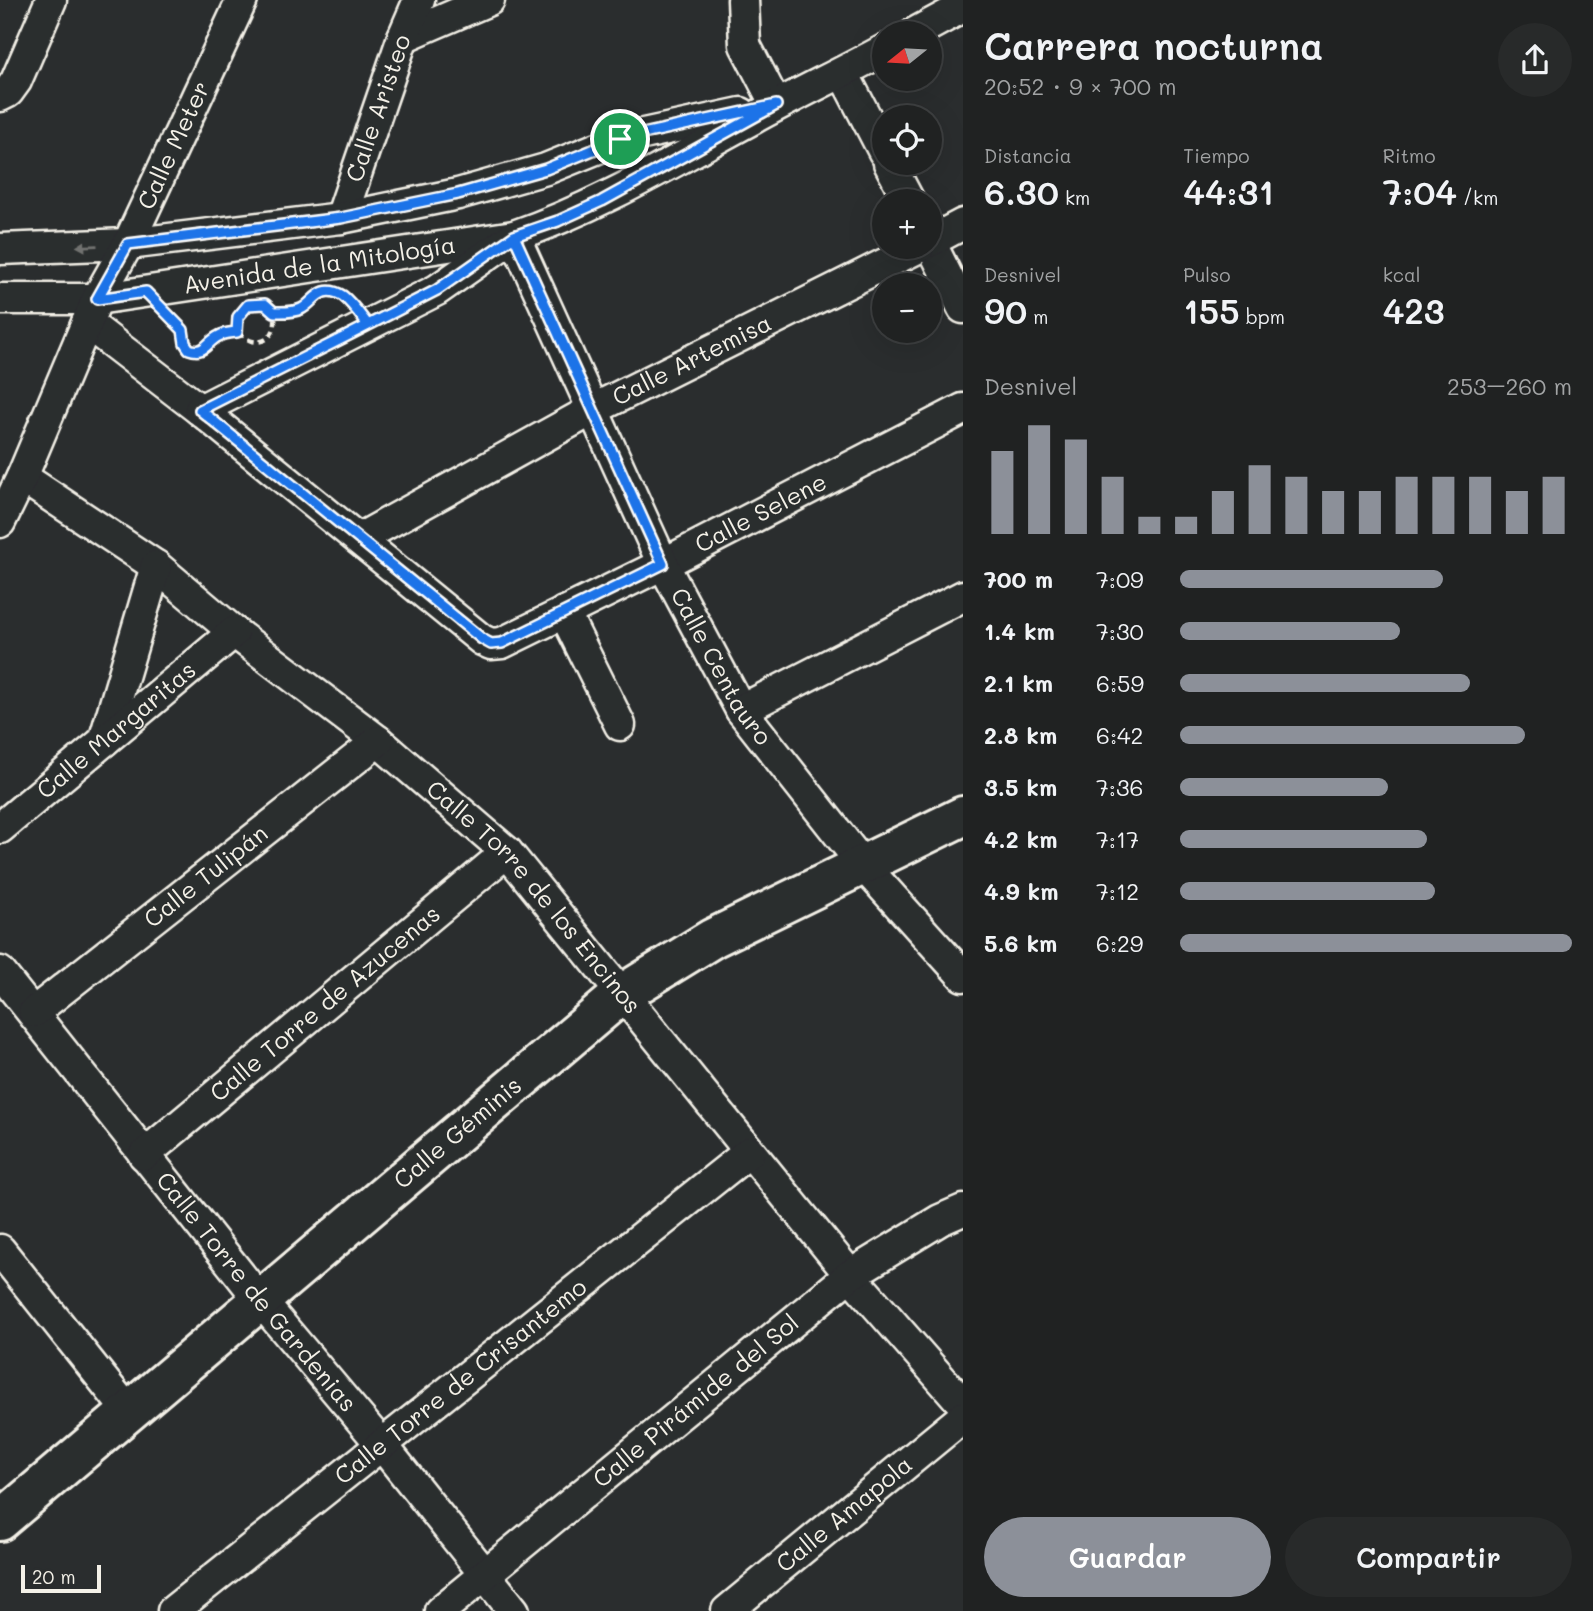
<!DOCTYPE html>
<html lang="es">
<head>
<meta charset="utf-8">
<style>
  :root { --surface:#202222; --page:#282a2a; --text:#f1f3f6; --muted:#a2a4a5; --line:#3d3f40; --accent:#8c9099 }
  body { margin:0; font-family:Mali,sans-serif; background:var(--page); color:var(--text); height:100vh; display:flex; flex-direction:column; font-size:26px; white-space:nowrap }
  * { box-sizing:border-box; margin:0 }
  p { font-size:23px; color:var(--muted) }
  .icon { flex:none; width:38px; height:38px; fill:none; stroke:currentColor; stroke-width:2; stroke-linecap:round; stroke-linejoin:round }
  .map { position:relative; flex:1; overflow:hidden }
  .panel { display:flex; flex-direction:column; background:var(--surface); width:630px }
  .panel>* { flex:none }
  .needle { width:46px; rotate:252deg }
  .controls { position:absolute; left:872px; top:21px; display:grid; gap:14px }
  .controls a { display:grid; place-items:center; width:70px; height:70px; border-radius:50%; background:var(--surface); box-shadow:0 7px 28px #0002,0 0 0 2px var(--line); font-size:35px }
  .scale { position:absolute; left:21px; bottom:18px; width:80px; box-sizing:border-box; padding-left:7px; border:4px solid #f4f1e8; border-top:0; font-size:19px; line-height:24px; white-space:nowrap; color:#f4f1e8; -webkit-text-stroke:5px #2a2d2e; paint-order:stroke }
  .pin { position:absolute; display:grid; place-items:center; width:60px; height:60px; color:#fff; margin:-30px; border:4px solid #fff; border-radius:50%; box-shadow:0 2px 7px #0007 }
  .round { display:grid; place-items:center; flex:none; width:74px; height:74px; border-radius:37px; background:var(--page) }
  .overview { display:flex; align-items:center; justify-content:space-between; height:119px; padding:0 21px }
  h1 { font-size:38px; font-weight:600; line-height:52px }
  .stats { display:grid; grid-template-columns:repeat(3,1fr); gap:10px; height:119px; padding:7px 21px }
  .stats div { display:grid; align-content:center }
  .stats b { font-size:35px; font-weight:600 }
  .stats small { font-size:19px; font-weight:400 }
  .stats p { font-size:19px }
  .chart { height:196px; padding:14px 21px }
  .chart p { display:flex; justify-content:space-between }
  .chart svg { width:100%; height:126px; margin-top:7px; stroke:var(--accent); stroke-width:6 }
  .button { display:flex; gap:14px; margin-top:auto; padding:14px 21px }
  .button a { flex:1; height:80px; border-radius:42px; background:var(--accent); color:#fff; font-size:28px; font-weight:600; line-height:80px; text-align:center }
  .button a+a { background:var(--page); color:var(--text) }
  ul { padding:0 21px; list-style:none; font-size:23px }
  li { display:grid; grid-template-columns:112px 84px 1fr; align-items:center; height:52px }
  li i { height:18px; border-radius:9px; background:var(--accent) }
  main { display:flex; flex:1; min-height:0 }
  .map>svg:first-child { display:block }
  .lines { fill:none; stroke-linecap:round; stroke-linejoin:round }
  .street-casing { stroke:#f4f1e8; stroke-width:35 }
  .secondary-casing { stroke:#f4f1e8; stroke-width:44 }
  .path { stroke:#f4f1e8; stroke-width:4.5; stroke-dasharray:7 5; stroke-linecap:butt }
  .street { stroke:#2a2d2e; stroke-width:30 }
  .secondary { stroke:#2a2d2e; stroke-width:38 }
  .oneway { fill:#71726f }
  .route-casing { stroke:#fff; stroke-width:14 }
  .route { stroke:#1a73e8; stroke-width:9 }
  .labels { text-anchor:middle; stroke-width:5; stroke-linejoin:round; paint-order:stroke }
  .street-label { font-size:24px; fill:#f4f1e8; stroke:#2a2d2e }
</style>
</head>
<body>
<main>
<div class="map">
<svg width="963" height="1611" viewBox="0 0 963 1611">
  <rect width="100%" height="100%" fill="#2a2d2e"/>
  <filter id="ink" filterUnits="userSpaceOnUse"><feTurbulence type="fractalNoise" baseFrequency=".0143" numOctaves="2"/><feDisplacementMap in="SourceGraphic" scale="14" xChannelSelector="R" yChannelSelector="G"/><feConvolveMatrix kernelMatrix="1 2 1 2 8 2 1 2 1" color-interpolation-filters="sRGB"/></filter>
  <g filter="url(#ink)">
    <g class="lines">
      <!-- street casing -->
      <g class="street-casing">
        <g id="street">
          <path d="M743,0l2,45 31,60"/>
          <path d="M915,33l48,-26"/>
          <path d="M403,37l86,-37"/>
          <path d="M843,73l41,79"/>
          <path d="M0,96l8,-4 8,-11 35,-81"/>
          <path d="M889,163l20,38"/>
          <path id="s1" d="M341,218l62,-181 16,-37"/>
          <path d="M929,240l34,68"/>
          <path d="M929,242l34,-18"/>
          <path d="M0,249l128,-5 213,-26 117,-24 88,-25 74,-30 121,-26"/>
          <path id="s2" d="M0,299h97l417,-63c84,-29 160,-75 238,-117 43,-24 88,-45 132,-69"/>
          <path id="s3" d="M87,323l113,87 282,230 9,4 11,-1 161,-79 300,-155"/>
          <path id="s4" d="M200,410l237,-120 77,-54 149,328 78,146 122,155 100,111"/>
          <path id="s5" d="M22,477l134,89 78,66 144,109 129,111 343,423 113,129"/>
          <path id="s6" d="M0,522l22,-45 75,-178 31,-55 114,-244"/>
          <path id="s7" d="M359,539l233,-129 327,-163"/>
          <path d="M564,612l56,113"/>
          <path d="M741,710l222,-114"/>
          <path d="M104,741l52,-175"/>
          <path id="s8" d="M0,828l234,-196"/>
          <path id="s9" d="M0,972l260,328 122,145 132,166"/>
          <path id="s10" d="M34,1012l344,-271"/>
          <path id="s11" d="M144,1155l363,-303"/>
          <path d="M0,1250l128,161"/>
          <path id="s12" d="M173,1611l576,-459"/>
          <path id="s13" d="M440,1611l410,-336 90,-55 23,-10"/>
          <path id="s14" d="M727,1611l236,-194"/>
        </g>
      </g>
      <!-- secondary casing -->
      <g class="secondary-casing">
        <g id="secondary">
          <path id="s15" d="M0,1521l622,-527 91,-56 250,-122"/>
        </g>
      </g>
      <!-- path -->
      <path class="path" d="M334,293l10,4 5,6
        M263,304c4,2 6,5 10,7 17,10 31,-6 42,-15
        M168,315l15,15 2,13 4,6c17,7 18,-9 32,-14 4,-2 12,-3 17,-2 5,2 9,7 14,8 20,4 26,-15 22,-29
        M237,332l1,-15 10,-11"/>
      <!-- street -->
      <use href="#street" class="street"/>
      <!-- secondary -->
      <use href="#secondary" class="secondary"/>
    </g>
    <!-- one-way arrows -->
    <defs><path id="oneway-solid" d="M-6-.8H1V-3.2L6.5 0L1 3.2V.8H-6Z" transform="scale(1.75)"/></defs>
    <use class="oneway" href="#oneway-solid" transform="translate(87 246) rotate(178)"/>
  </g>
  <g class="lines" filter="url(#ink)">
    <!-- route casing -->
    <g class="route-casing">
      <path id="route" d="M620,139l-74,30 -88,25 -117,24 -213,26 -31,55 49,-7 37,38 2,13 4,6c16,6 17,-7 30,-13 5,-3 11,-3 18,-4l1,-15 10,-12 17,-1 9,8c8,0 18,1 27,-3 13,-6 19,-27 42,-13 9,7 18,20 25,29l69,-35 77,-54 149,328 -161,79 -11,1 -9,-5 -282,-229 151,-76 86,-44 77,-54 44,-15 44,-20 174,-96 -156,34"/>
    </g>
    <!-- route -->
    <use href="#route" class="route"/>
  </g>
  <g class="labels">
    <!-- street labels -->
    <g class="street-label">
      <text dy="8" stroke="none"><textPath href="#s1" startOffset="116">Calle Aristeo</textPath></text>
      <text dy="8" stroke="none"><textPath href="#s6" startOffset="415">Calle Meter</textPath></text>
      <text dy="8" stroke="none"><textPath href="#s2" startOffset="322">Avenida de la Mitología</textPath></text>
      <text dy="8" stroke="none"><textPath href="#s7" startOffset="378">Calle Artemisa</textPath></text>
      <text dy="8" stroke="none"><textPath href="#s3" startOffset="817">Calle Selene</textPath></text>
      <text dy="8" stroke="none"><textPath href="#s4" startOffset="838">Calle Centauro</textPath></text>
      <text dy="8" stroke="none"><textPath href="#s8" startOffset="152">Calle Margaritas</textPath></text>
      <text dy="8" stroke="none"><textPath href="#s10" startOffset="219">Calle Tulipán</textPath></text>
      <text dy="8" stroke="none"><textPath href="#s5" startOffset="665">Calle Torre de los Encinos</textPath></text>
      <text dy="8" stroke="none"><textPath href="#s11" startOffset="236">Calle Torre de Azucenas</textPath></text>
      <text dy="8" stroke="none"><textPath href="#s15" startOffset="600">Calle Géminis</textPath></text>
      <text dy="8" stroke="none"><textPath href="#s9" startOffset="410">Calle Torre de Gardenias</textPath></text>
      <text dy="8" stroke="none"><textPath href="#s12" startOffset="368">Calle Torre de Crisantemo</textPath></text>
      <text dy="8" stroke="none"><textPath href="#s13" startOffset="331">Calle Pirámide del Sol</textPath></text>
      <text dy="8" stroke="none"><textPath href="#s14" startOffset="152">Calle Amapola</textPath></text>
    </g>
  </g>
</svg>
<div class="controls">
<a><svg class="needle" viewBox="-14 -14 28 28"><path d="M0-13l5 13h-10z" fill="#e53935"/><path d="M0 13l5-13h-10z" fill="#a2a4a5"/></svg></a>
<a><svg class="icon" aria-label="locate" viewBox="0 0 24 24"><circle cx="12" cy="12" r="6"/><path d="M12 2v4M12 18v4M2 12h4M18 12h4"/></svg></a>
<a>+</a>
<a>−</a>
</div>
<div class="scale">20 m</div>
<div class="pin" style="left:620px;top:139px;background:#1e9e55"><svg class="icon" aria-label="arrive" viewBox="0 0 24 24"><path d="M6 21V4h12l-3 4 3 4H6"/></svg></div>
</div>
<section class="panel">
<div class="overview"><div><h1>Carrera nocturna</h1><p>20:52 · 9 × 700 m</p></div><a class="round"><svg class="icon" aria-label="share" viewBox="0 0 24 24"><path d="M12 15V3M7 8l5-5 5 5M5 13v7h14v-7"/></svg></a></div>
<div class="stats">
<div><p>Distancia</p><b>6.30<small> km</small></b></div>
<div><p>Tiempo</p><b>44:31</b></div>
<div><p>Ritmo</p><b>7:04<small> /km</small></b></div>
</div>
<div class="stats">
<div><p>Desnivel</p><b>90<small> m</small></b></div>
<div><p>Pulso</p><b>155<small> bpm</small></b></div>
<div><p>kcal</p><b>423</b></div>
</div>
<div class="chart"><p><span>Desnivel</span>253–260 m</p>
<svg viewBox="0 0 160 44" preserveAspectRatio="none"><path d="M5 44V15M15 44V6M25 44V11M35 44V24M45 44V38M55 44V38M65 44V29M75 44V20M85 44V24M95 44V29M105 44V29M115 44V24M125 44V24M135 44V24M145 44V29M155 44V24"/></svg>
</div>
<ul>
<li><b>700 m</b>7:09<i style="width:67%"></i></li>
<li><b>1.4 km</b>7:30<i style="width:56%"></i></li>
<li><b>2.1 km</b>6:59<i style="width:74%"></i></li>
<li><b>2.8 km</b>6:42<i style="width:88%"></i></li>
<li><b>3.5 km</b>7:36<i style="width:53%"></i></li>
<li><b>4.2 km</b>7:17<i style="width:63%"></i></li>
<li><b>4.9 km</b>7:12<i style="width:65%"></i></li>
<li><b>5.6 km</b>6:29<i style="width:100%"></i></li>
</ul>
<div class="button"><a>Guardar</a><a>Compartir</a></div>
</section>
</main>
</body>
</html>
